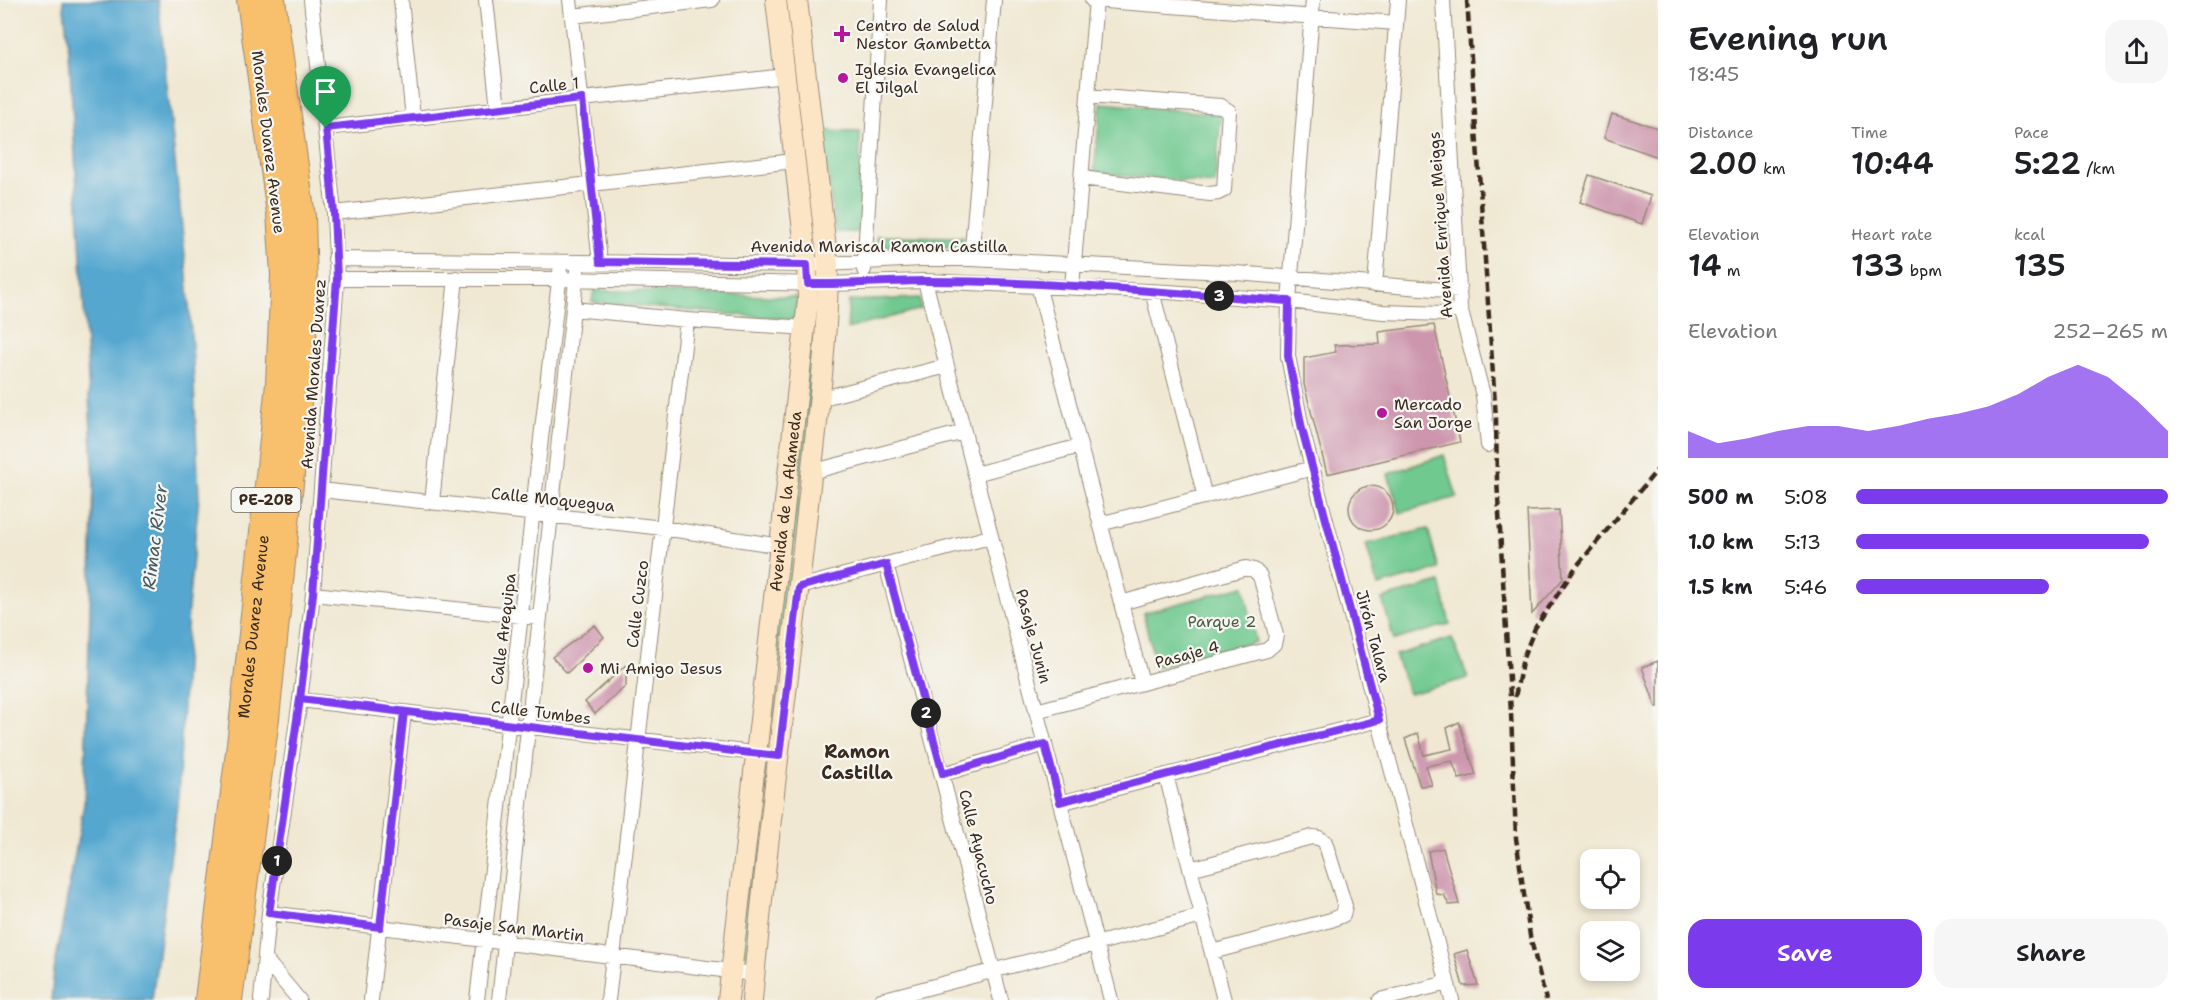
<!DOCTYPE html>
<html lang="en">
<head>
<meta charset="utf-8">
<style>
  :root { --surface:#fff; --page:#f6f6f6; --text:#202124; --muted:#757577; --accent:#7c3aed }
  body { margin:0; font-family:"Shantell Sans",sans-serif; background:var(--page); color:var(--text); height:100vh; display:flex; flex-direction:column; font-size:22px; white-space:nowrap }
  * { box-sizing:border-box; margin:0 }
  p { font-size:20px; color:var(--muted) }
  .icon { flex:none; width:33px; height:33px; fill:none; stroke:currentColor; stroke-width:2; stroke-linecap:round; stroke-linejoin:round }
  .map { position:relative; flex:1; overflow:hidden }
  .sheet { display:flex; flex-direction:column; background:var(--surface); width:540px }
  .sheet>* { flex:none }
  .fabs { position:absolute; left:1580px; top:849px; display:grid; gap:12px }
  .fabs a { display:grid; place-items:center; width:60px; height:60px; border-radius:12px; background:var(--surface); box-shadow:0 3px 9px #0003; font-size:30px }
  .pin { position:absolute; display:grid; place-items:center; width:51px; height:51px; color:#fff; margin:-62px -26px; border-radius:50% 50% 50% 0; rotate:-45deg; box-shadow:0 0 6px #0007 }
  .pin .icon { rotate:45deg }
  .km { position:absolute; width:30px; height:30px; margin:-15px; border-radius:50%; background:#222; color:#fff; font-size:16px; line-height:30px; text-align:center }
  .round { display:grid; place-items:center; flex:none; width:63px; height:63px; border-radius:18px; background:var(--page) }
  .summary { display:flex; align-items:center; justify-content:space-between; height:102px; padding:0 30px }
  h1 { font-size:33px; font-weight:600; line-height:45px }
  .metrics { display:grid; grid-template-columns:repeat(3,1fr); gap:9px; height:102px; padding:6px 30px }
  .metrics div { display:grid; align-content:center }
  .metrics b { font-size:30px; font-weight:600 }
  .metrics small { font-size:16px; font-weight:400 }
  .metrics p { font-size:16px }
  .chart { height:168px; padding:12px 30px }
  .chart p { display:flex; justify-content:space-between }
  .chart svg { width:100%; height:108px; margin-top:6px; fill:var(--accent); opacity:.7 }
  .cta { display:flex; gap:12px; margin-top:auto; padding:12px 30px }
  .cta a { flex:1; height:69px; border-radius:18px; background:var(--accent); color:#fff; font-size:24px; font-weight:600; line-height:69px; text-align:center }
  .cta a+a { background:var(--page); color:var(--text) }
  ul { padding:0 30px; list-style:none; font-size:20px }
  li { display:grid; grid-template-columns:96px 72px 1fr; align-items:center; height:45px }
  li i { height:15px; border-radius:8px; background:var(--accent) }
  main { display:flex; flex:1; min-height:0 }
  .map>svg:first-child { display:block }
  .green { fill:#70c98f; stroke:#567a56; stroke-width:1.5 }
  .water { fill:#55a7d0; stroke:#486877; stroke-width:1.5 }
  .building { fill:#cd96ad }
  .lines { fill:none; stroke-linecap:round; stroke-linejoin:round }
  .street-casing { stroke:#968978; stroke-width:16 }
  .secondary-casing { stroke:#968978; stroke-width:22 }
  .highway-casing { stroke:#968978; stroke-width:28 }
  .street { stroke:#fff; stroke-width:14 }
  .secondary { stroke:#fce5c4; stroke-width:20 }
  .highway { stroke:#f8bf6c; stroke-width:26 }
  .rail { stroke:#3b2a1e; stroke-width:4.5; stroke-dasharray:9 4.5; stroke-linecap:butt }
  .route-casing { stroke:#fff; stroke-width:12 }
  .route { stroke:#7c3aed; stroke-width:8 }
  .poi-dot { fill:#b5179e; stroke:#f6f6f2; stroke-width:2 }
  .labels { text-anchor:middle; stroke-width:4.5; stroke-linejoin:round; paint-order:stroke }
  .shield { fill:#f6f6f2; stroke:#73675e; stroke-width:1.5 }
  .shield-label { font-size:15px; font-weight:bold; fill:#3b2a1e }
  .poi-label { font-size:16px; fill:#3b2a1e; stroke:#f6f6f2; text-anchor:start }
  .street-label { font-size:16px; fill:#3b2a1e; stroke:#f6f6f2 }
  .park-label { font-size:16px; fill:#4b5a40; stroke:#f6f6f2 }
  .water-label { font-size:18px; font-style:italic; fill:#455c65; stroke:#f6f6f2 }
  .neighbourhood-label { font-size:18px; font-weight:bold; fill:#3b2a1e; stroke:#f6f6f2 }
</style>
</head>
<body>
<main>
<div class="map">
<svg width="1658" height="1000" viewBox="0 0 1658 1000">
  <rect width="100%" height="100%" fill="#f6f6f2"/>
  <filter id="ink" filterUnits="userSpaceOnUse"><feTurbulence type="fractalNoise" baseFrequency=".0167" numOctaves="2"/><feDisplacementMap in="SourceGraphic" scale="12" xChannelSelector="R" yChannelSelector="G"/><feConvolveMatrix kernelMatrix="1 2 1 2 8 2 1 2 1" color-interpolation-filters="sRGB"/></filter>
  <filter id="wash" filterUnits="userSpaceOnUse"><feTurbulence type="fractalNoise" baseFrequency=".008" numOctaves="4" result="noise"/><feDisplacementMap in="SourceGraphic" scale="24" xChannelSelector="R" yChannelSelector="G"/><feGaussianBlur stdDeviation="1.35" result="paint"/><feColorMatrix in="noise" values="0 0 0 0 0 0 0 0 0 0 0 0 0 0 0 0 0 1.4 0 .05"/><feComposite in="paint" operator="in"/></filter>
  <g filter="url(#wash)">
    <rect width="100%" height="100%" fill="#f0e8d2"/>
    <!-- green -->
    <path class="green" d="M1101,103l120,11 -6,70 -121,-11z
      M822,131l38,1v100h-25z
      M877,236l86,1 -3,10 -83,-1z
      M594,290l203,7 -2,23 -203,-18z
      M920,298l1,11 -74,20 2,-28z
      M806,334l11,3 -43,395 -12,-1z
      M1444,455l13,42 -57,16 -12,-39z
      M1428,529l11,40 -61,17 -12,-42z
      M1440,582l10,42 -56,16 -12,-41z
      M1244,586l12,56 -100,25 -13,-54z
      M1452,638l16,40 -59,16 -14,-39z
      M756,770l12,2 -19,183 -12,-1z"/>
    <!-- water -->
    <path class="water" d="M63,0h95l29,274 6,88 6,135 -11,111 -10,190 -26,202h-101l3,-29 30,-167 10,-322 -25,-430z"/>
    <g id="blocks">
      <!-- building -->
      <path class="building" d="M1612,114l46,14v29l-54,-19z
        M1589,175l62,21 -9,28 -62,-22z
        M1434,325l26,117 -133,32 -23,-90v-26l32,-6 -2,-7 46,-1 -1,-12z
        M1349 508a22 22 0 1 1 44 0a22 22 0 1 1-44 0Z
        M1559,510l4,69 -31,35 -5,-103z
        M595,625l9,12 -37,36 -15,-16z
        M1658,661v46h-2l-14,-40z
        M626,665v21l-31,28 -10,-12z
        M1459,722l17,53 -17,4 -7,-18 -26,5 6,19 -12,1 -15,-47 13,-6 6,22 28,-6 -5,-21z
        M1443,848l16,56 -10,1 -5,-10 -8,-1 -8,-43z
        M1467,950l11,35 -15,1 -9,-32z"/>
    </g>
  </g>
  <g filter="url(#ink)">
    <use href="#blocks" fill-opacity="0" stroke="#968978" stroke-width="1.5"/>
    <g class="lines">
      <!-- street casing -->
      <g class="street-casing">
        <path id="street" d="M401,0l12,118
          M486,0l12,108
          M570,0l30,262
          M1092,0l304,23
          M1313,0l-24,301 -1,55 14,73 150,571
          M1443,0l17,308 23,87 5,50
          M572,16l140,-16
          M326,128l459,-52
          M1081,178l129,16 8,-1 6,-3 5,-79 -8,-5 -133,-10
          M334,213l460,-52
          M335,259l472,6 114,-6h50l253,13 235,19
          M971,259l23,-259
          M864,270l17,-270
          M337,279h222l269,5 97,-3 243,11 121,9 94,11 60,2 17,-6
          M925,281l186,719
          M1038,285l104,398
          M1375,285l23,-285
          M1072,287l24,-287
          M1152,291l53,206
          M573,309l114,11 119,8
          M819,399l128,-33
          M811,472l153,-40
          M975,474l105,-28
          M321,490l342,38 118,18
          M432,502l24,-224
          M1100,524l213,-56
          M886,564l115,436
          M799,587l191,-50
          M313,594l227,24
          M300,700l479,56
          M1036,711l231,-61 7,-6 2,-9 -16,-59 -6,-6 -8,-2 -125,35
          M943,774l102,-30
          M1166,775l58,225
          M1060,803l319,-83
          M1190,869l122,-32 7,1 6,4 20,64 -2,9 -12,5 -119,32
          M269,913l485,61
          M265,959l34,41
          M261,1000l8,-87 31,-213 13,-106 24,-315 -3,-66 -23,-213
          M371,1000l33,-288
          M477,1000l83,-728
          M499,1000l78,-729
          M608,1000l79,-680
          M881,1000l321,-84
          M1380,1000l67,-17"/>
      </g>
      <!-- secondary casing -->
      <g class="secondary-casing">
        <g id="secondary">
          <path id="s1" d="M728,1000l80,-700 -1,-35 -31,-265"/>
          <path d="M752,1000c15,-169 39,-336 57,-505 8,-76 19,-153 19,-230l-31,-265"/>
        </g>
      </g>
      <!-- highway casing -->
      <g class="highway-casing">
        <g id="highway">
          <path id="s2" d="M208,1000l33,-264 38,-352 5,-109 -4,-62 -30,-213"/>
          <path d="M229,1000l37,-282 30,-293 7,-80 1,-58 -2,-70 -30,-217"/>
        </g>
      </g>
      <!-- street -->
      <use href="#street" class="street"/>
      <!-- secondary -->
      <use href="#secondary" class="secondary"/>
      <!-- highway -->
      <use href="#highway" class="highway"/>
      <!-- rail -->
      <path class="rail" d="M1467,0l29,418 1,62 14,233 5,125 14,98 16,64
        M1515,697l8,-39 12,-30 41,-61 82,-98"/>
    </g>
  </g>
  <g class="lines" filter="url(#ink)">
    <!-- route casing -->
    <g class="route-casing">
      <path id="route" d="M326,128l8,85 3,66 -24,315 -13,105 104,13 -24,215 -111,-14 31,-214c160,19 319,40 479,57l20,-169 87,-23 57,210 102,-30 15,58 319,-82 -77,-291 -14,-73 1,-55c-121,-8 -242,-20 -363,-20 -39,0 -79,4 -118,3l-1,-19 -207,-3 -18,-163 -256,29"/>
    </g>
    <!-- route -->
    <use href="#route" class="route"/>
  </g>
  <!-- markers -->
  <g class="poi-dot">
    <path d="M839 25h6v6h6v6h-6v6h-6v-6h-6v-6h6z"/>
    <circle cx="843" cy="78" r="6"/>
    <circle cx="1382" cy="413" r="6"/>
    <circle cx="588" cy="668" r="6"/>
  </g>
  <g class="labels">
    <!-- shield labels -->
    <rect class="shield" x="231.5" y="488" width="69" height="24" rx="4.5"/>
    <g class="shield-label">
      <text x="266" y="505">PE-20B</text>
    </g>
    <!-- poi labels -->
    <g class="poi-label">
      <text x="856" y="31">Centro de Salud<tspan x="856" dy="18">Nestor Gambetta</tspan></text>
      <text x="855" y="75">Iglesia Evangelica<tspan x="855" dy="18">El Jilgal</tspan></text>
      <text x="1394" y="410">Mercado<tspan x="1394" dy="18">San Jorge</tspan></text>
      <text x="600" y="674">Mi Amigo Jesus</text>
    </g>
    <!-- street labels -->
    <g class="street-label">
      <text transform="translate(554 85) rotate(-6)" y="6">Calle 1</text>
      <text transform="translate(269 142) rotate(83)" y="6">Morales Duarez Avenue</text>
      <text transform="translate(1440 225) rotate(-94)" y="6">Avenida Enrique Meiggs</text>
      <text x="879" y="252">Avenida Mariscal Ramon Castilla</text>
      <text transform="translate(313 374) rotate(-86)" y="6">Avenida Morales Duarez</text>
      <text transform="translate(553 499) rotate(6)" y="6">Calle Moquegua</text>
      <text dy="6" stroke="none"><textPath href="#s1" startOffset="502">Avenida de la Alameda</textPath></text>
      <text transform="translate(637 604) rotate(-83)" y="6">Calle Cuzco</text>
      <text dy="6" stroke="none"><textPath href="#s2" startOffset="376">Morales Duarez Avenue</textPath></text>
      <text transform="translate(503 629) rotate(-83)" y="6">Calle Arequipa</text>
      <text transform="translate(1034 636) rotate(75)" y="6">Pasaje Junin</text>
      <text transform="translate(1374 636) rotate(75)" y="6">Jirón Talara</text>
      <text transform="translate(1187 654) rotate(-15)" y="6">Pasaje 4</text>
      <text transform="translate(541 712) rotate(7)" y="6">Calle Tumbes</text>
      <text transform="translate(979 847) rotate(76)" y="6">Calle Ayacucho</text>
      <text transform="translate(514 927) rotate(7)" y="6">Pasaje San Martin</text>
    </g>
    <!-- park labels -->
    <g class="park-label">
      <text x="1222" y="627">Parque 2</text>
    </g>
    <!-- water labels -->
    <g class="water-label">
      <text transform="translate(155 537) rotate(-83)" y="6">Rimac River</text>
    </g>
    <!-- neighbourhood labels -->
    <g class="neighbourhood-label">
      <text x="857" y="758">Ramon<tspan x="857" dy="21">Castilla</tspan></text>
    </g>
  </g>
</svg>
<div class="fabs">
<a><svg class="icon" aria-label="locate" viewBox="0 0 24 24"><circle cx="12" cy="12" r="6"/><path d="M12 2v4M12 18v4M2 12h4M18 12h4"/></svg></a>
<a><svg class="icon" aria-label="layers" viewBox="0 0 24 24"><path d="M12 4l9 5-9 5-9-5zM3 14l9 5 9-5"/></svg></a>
</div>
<div class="pin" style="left:326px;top:128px;background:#1e9e55"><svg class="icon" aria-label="arrive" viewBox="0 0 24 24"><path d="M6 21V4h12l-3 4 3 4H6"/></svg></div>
<b class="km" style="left:277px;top:861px">1</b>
<b class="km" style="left:926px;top:713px">2</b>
<b class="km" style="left:1219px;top:296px">3</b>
</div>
<section class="sheet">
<div class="summary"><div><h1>Evening run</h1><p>18:45</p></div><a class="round"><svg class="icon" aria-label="share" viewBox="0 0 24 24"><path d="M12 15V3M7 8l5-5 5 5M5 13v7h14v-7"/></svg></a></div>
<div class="metrics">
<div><p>Distance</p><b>2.00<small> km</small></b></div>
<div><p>Time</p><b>10:44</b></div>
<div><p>Pace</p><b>5:22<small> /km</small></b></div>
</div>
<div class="metrics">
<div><p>Elevation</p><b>14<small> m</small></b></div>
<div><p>Heart rate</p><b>133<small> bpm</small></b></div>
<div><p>kcal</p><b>135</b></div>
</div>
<div class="chart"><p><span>Elevation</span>252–265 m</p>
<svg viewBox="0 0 160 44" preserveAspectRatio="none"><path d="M0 44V33L10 38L20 36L30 33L40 31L50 31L60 33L70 31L80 28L90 26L100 23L110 18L120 11L130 6L140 11L150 21L160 33V44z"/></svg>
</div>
<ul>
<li><b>500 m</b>5:08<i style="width:100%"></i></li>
<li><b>1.0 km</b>5:13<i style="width:94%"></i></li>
<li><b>1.5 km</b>5:46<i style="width:62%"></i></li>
</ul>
<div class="cta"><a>Save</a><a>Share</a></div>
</section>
</main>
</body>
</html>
